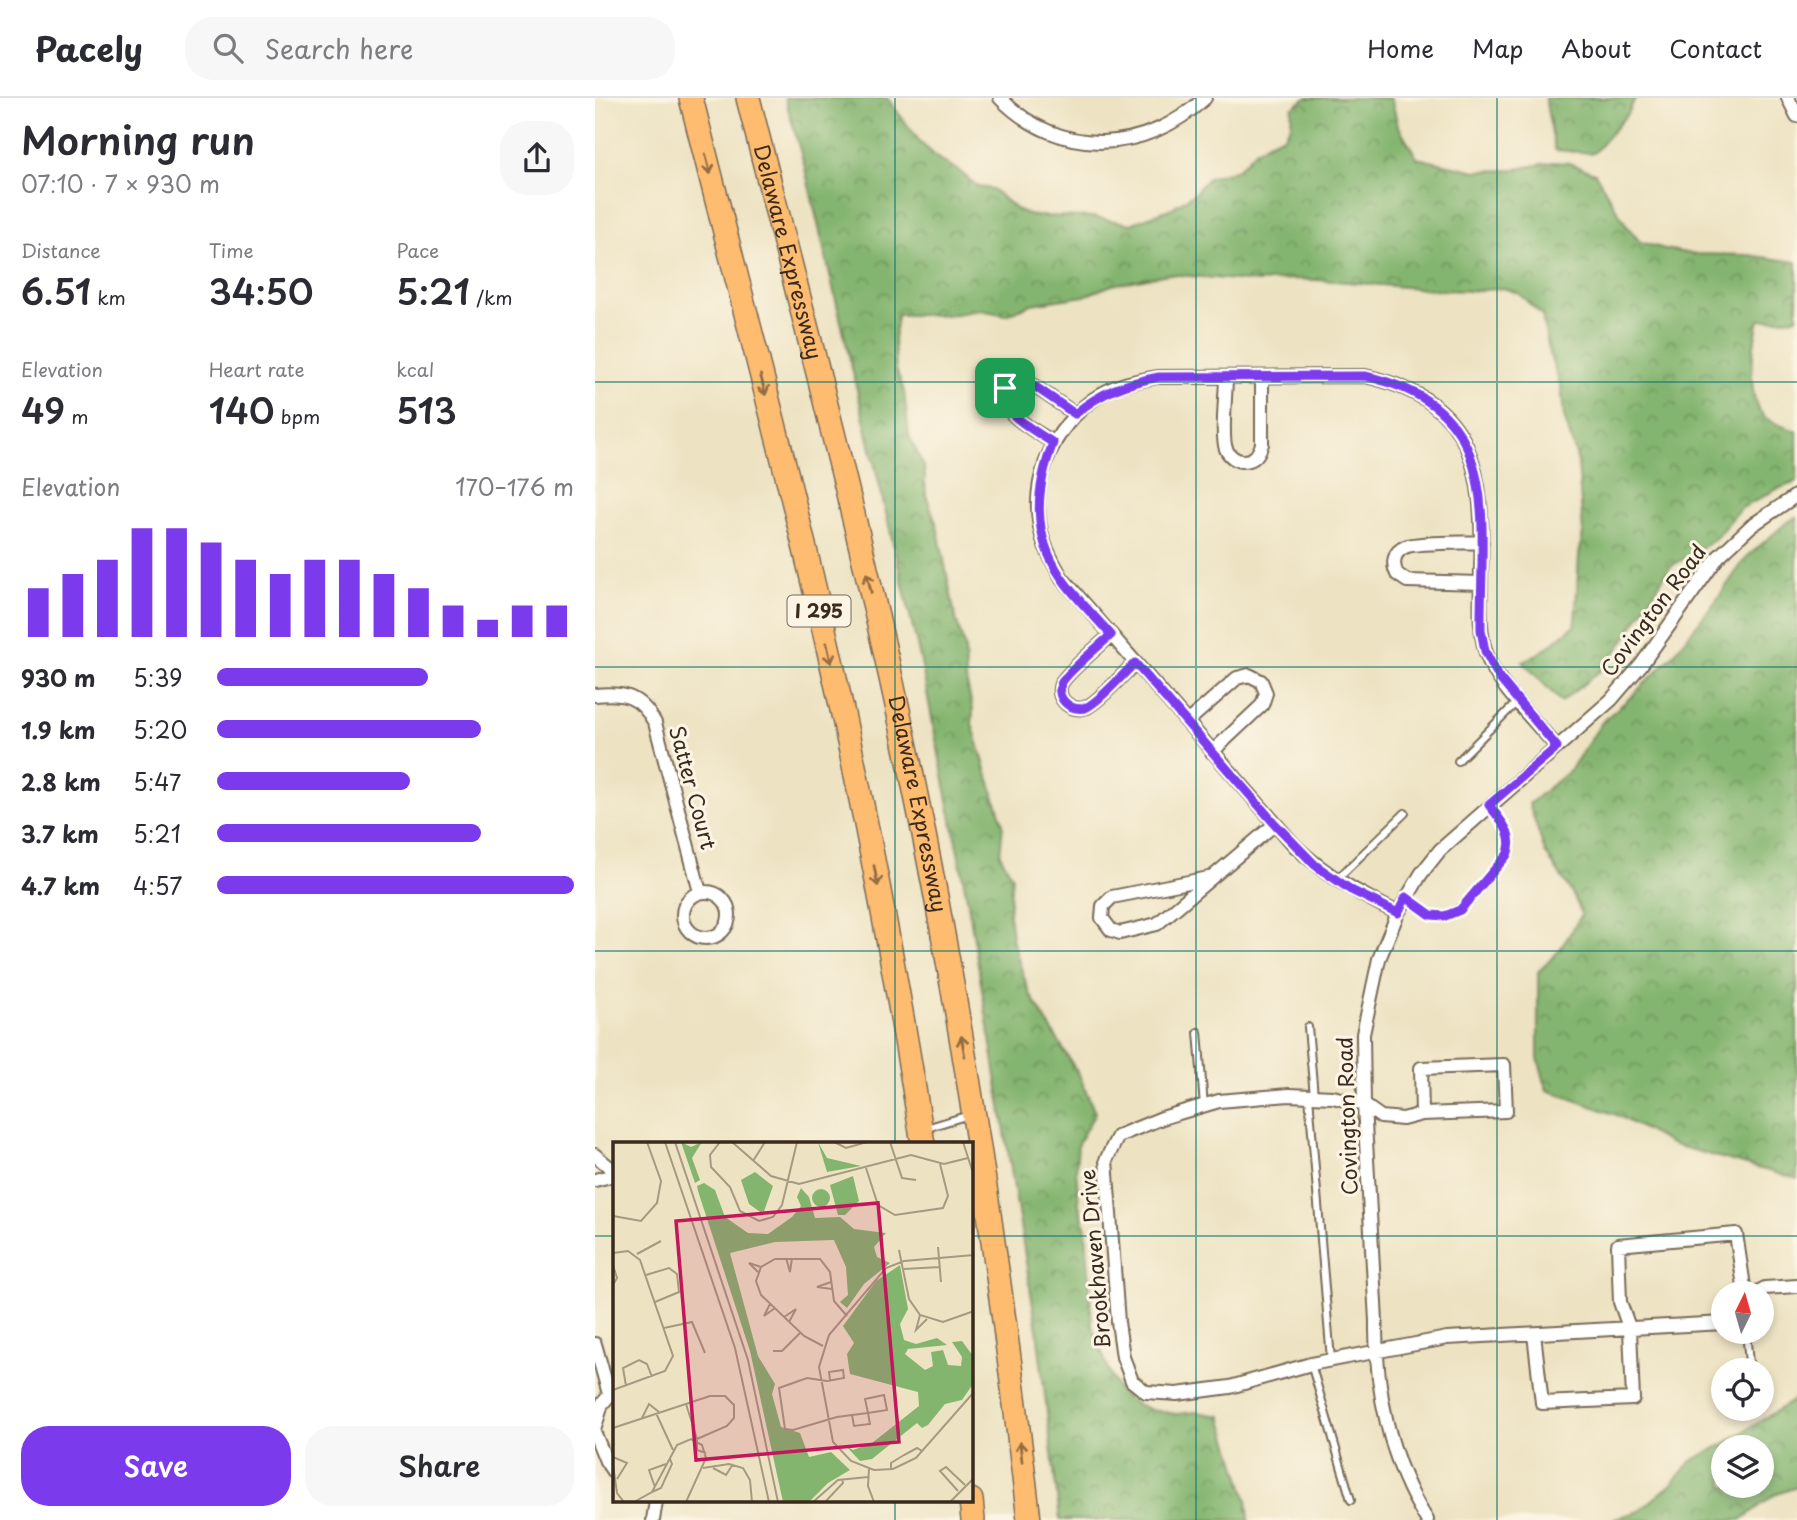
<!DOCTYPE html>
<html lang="en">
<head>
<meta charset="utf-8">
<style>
  :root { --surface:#fff; --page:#f7f7f7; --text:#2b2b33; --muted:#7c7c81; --line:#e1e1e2; --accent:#7c3aed }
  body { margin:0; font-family:"Playpen Sans",sans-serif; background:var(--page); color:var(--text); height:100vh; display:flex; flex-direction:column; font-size:26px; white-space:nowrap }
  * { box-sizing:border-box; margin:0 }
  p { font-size:23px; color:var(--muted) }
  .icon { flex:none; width:38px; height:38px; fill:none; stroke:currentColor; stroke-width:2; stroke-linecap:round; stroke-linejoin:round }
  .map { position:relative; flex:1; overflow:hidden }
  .side { display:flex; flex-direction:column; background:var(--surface); width:595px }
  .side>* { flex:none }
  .needle { width:46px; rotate:5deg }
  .tools { position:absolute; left:1116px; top:1183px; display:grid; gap:14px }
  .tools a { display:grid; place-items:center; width:63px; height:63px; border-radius:50%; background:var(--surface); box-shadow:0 4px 10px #0003; font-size:35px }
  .pin { position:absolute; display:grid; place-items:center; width:60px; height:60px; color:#fff; margin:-30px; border-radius:14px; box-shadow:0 4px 10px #0006 }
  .round { display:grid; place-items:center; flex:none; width:74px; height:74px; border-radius:28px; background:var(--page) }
  .head { display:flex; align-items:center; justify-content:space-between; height:119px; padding:0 21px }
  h1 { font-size:38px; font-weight:600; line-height:52px }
  .figures { display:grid; grid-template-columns:repeat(3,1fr); gap:10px; height:119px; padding:7px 21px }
  .figures div { display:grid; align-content:center }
  .figures b { font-size:35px; font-weight:600 }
  .figures small { font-size:19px; font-weight:400 }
  .figures p { font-size:19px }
  .chart { height:196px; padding:14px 21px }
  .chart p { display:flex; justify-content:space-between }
  .chart svg { width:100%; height:126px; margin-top:7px; stroke:var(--accent); stroke-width:6 }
  .action { display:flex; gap:14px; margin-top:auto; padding:14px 21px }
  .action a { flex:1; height:80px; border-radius:28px; background:var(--accent); color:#fff; font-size:28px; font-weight:600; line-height:80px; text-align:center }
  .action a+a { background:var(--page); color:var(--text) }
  ul { padding:0 21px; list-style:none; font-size:23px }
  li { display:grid; grid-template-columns:112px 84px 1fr; align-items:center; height:52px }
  li i { height:18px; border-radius:9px; background:var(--accent) }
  header { display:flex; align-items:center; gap:42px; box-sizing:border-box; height:98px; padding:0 35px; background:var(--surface); border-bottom:2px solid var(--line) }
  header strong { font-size:33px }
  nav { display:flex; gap:38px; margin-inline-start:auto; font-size:24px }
  .search { width:490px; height:63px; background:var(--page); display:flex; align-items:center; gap:18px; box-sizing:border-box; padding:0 24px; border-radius:28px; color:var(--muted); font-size:26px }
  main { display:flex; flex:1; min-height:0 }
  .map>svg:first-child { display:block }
  .forest { fill:url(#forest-crowns); stroke:#607046; stroke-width:2; fill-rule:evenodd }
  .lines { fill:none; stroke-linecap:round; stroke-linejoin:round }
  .lane-casing { stroke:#796b58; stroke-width:10 }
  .street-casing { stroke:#796b58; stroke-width:16 }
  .highway-casing { stroke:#796b58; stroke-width:26 }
  .lane { stroke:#fff; stroke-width:6 }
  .street { stroke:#fff; stroke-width:12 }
  .highway { stroke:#febc70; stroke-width:23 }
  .oneway { stroke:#936c43 }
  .route-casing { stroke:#fff; stroke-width:14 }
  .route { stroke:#7c3aed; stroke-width:9 }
  .grid { fill:none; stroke:#0f766e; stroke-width:2; stroke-opacity:0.55 }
  .labels { text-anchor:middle; stroke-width:6; stroke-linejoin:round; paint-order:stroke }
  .shield { fill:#fcf5e5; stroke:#75675a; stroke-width:2 }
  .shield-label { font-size:19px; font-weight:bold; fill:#3b2a1e }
  .street-label { font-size:21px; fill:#3b2a1e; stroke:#fcf5e5 }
  .inset-road { fill:none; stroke:#a69981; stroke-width:2 }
  .view { fill:#c2185b; fill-opacity:0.15; stroke:#c2185b; stroke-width:3.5 }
  .inset-edge { fill:none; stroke:#3b2a1e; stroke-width:3.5 }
</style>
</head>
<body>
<header>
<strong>Pacely</strong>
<div class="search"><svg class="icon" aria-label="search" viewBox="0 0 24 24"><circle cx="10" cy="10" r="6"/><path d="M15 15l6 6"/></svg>Search here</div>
<nav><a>Home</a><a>Map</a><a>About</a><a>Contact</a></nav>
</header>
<main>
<section class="side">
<div class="head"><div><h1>Morning run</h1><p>07:10 · 7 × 930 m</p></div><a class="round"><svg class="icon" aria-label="share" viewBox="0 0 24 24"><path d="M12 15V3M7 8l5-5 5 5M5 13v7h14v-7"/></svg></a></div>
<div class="figures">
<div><p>Distance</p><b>6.51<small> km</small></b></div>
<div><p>Time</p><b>34:50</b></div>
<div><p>Pace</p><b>5:21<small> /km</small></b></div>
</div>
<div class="figures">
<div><p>Elevation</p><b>49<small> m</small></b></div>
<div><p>Heart rate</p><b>140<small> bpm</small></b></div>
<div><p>kcal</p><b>513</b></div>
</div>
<div class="chart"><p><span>Elevation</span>170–176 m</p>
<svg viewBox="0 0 160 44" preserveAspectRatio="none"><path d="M5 44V27M15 44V22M25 44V17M35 44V6M45 44V6M55 44V11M65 44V17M75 44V22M85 44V17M95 44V17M105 44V22M115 44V27M125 44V33M135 44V38M145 44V33M155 44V33"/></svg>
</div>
<ul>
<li><b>930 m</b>5:39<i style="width:59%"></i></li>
<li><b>1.9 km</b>5:20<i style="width:74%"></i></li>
<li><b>2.8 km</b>5:47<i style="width:54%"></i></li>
<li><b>3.7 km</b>5:21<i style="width:74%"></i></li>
<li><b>4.7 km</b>4:57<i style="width:100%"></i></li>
</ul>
<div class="action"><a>Save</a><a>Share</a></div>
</section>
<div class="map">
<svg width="1202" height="1422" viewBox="0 0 1202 1422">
  <defs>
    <pattern id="forest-crowns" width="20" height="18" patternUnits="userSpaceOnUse" patternTransform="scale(1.75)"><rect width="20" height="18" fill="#84b56f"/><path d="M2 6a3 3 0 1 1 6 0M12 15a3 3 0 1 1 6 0" fill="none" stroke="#6d935b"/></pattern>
  </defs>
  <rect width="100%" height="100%" fill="#fcf5e5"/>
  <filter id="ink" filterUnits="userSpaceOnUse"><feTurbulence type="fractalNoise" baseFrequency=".0143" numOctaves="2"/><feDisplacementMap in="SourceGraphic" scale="14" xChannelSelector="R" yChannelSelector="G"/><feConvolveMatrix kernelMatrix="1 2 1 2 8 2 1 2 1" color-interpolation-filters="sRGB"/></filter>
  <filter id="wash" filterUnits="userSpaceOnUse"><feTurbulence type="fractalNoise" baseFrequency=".00686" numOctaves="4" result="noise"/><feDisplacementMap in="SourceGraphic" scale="28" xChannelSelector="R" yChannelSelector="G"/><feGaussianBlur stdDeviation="1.57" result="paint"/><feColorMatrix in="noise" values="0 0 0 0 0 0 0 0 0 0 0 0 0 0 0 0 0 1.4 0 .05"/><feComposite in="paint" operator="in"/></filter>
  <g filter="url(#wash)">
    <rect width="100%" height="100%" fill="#ede3c3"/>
    <!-- forest -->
    <path class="forest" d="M190,0h102l34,45 20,18 17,9 20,17 14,2 25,21 17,6 59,1 38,7 41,-16 23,-15 13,-15 30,-9 17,-18 13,-8 16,-7 7,-11 1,-17 14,-10h85l7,27 19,33 59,13 36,-1 41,-8 16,1 26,10 31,52 14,17 25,7 27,5 56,1 49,7v56l-38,2c-6,24 -15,81 7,98 7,6 22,10 31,13v51l-20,7 -37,20 -26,31 -44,27 -50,80 -19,23 -40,32 -38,-40 21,-12 31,-25 4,-70 4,-22 -5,-71 -14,-46 -3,-29 -11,-31 -8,-41 -24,-22 -15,-5 -29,3 -35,-1 -103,-9 -43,-2 -34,3 -91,-8 -56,11 -28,11 -53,8 -25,11 -25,-5 -32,5h-52l-3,25 2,29 8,22 5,45 15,31 2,28 11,30 19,95 9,28 1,31 7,32 -1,13 31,100 -3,31 12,21 -3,37 3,25 9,30 8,24 51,85 15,36 -17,30 -2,27 3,35 7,24 6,96 17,46 9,19 16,13 17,7 25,4 20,-2 25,4 26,84 2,20h-189l-23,-190 -69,-427 -47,-241 -117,-498z
      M950,0h90l-6,14 -35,41 -39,-3z
      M1202,419v662l-126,-35 -52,-28 -72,-26 -9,-32v-86l21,-21 23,-37 -10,-21 -27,-41 -16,-48 42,-35 32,-48 29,-25 39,-39 44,-55 31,-44 40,-35z
      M1202,1300v89l-23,8 -33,25h-130l28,-9 34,-28 18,-22 33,-17zM1167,1349v39h-38v-39z"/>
  </g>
  <g filter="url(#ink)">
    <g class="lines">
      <!-- lane casing -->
      <g class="lane-casing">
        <path id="lane" d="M863,663l59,-59
          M742,781l68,-66
          M813,800c7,5 14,13 22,16 28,13 61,-41 77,-59 9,-20 -6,-34 -18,-50
          M713,929l6,69
          M603,934l6,74
          M714,998l22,264
          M331,1030l43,-13
          M1151,1234l3,31
          M716,1266l40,136"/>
      </g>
      <!-- street casing -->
      <g class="street-casing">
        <path id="street" d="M405,0c60,61 145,56 205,0
          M1193,0l9,18
          M631,279c0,16 -5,59 0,72 3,7 10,12 17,12 12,0 16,-8 19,-17v-67
          M459,345c-15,-10 -61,-33 -49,-54 4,-8 11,-10 19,-10l51,35
          M886,485l-74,-2 -10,-7c-5,-10 -4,-22 8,-27 10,-5 62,-4 77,-5
          M516,537c-10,9 -46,39 -50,49 -6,16 12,29 26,23 15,-8 35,-32 48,-44
          M0,597c30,-3 45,1 60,28l45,169
          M592,624l50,-44 12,-3 12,6 5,12 -4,12 -50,47
          M614,780l-97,19 -9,9 -1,12 9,12 9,3 37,-9 118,-100
          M88 817a23 23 0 1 1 46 0a23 23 0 1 1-46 0Z
          M803,815c-39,-19 -73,-38 -104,-68l-232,-267c-7,-12 -15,-25 -19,-39 -18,-59 14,-124 68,-150 15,-7 31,-9 47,-12l207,-1c113,25 119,97 116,197 0,26 -3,55 5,80 10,31 49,68 71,94
          M827,1016l-1,-46 83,-3 2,46 -84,3 -19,5 -22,-2 -17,-12 -31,-8 -44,-2 -70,6 -57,17 -44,18 -12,24 12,162 5,35 9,24 14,11 31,2 53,-7 81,-23 136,-26 277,-15
          M0,1057l19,16
          M0,1082l19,-5
          M1161,1195l9,-5 32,-2
          M939,1236l8,69 91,-4 -3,-69 -10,-28 -2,-57 118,-11 9,59
          M0,1246l14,50
          M0,1329l7,-23 12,-14
          M0,1336l11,27 8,12
          M58,1422l3,-19
          M832,1422c-37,-58 -52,-131 -51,-199l-12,-216 -1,-71 16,-75 19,-46 23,-39 19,-24 171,-150 30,-35 77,-108 33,-31 46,-31"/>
      </g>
      <!-- highway casing -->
      <g class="highway-casing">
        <g id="highway">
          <path d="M96,0c54,216 113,431 159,649 28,131 52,264 73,397"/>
          <path id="s1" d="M153,0c57,224 116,447 163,673 52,248 89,498 118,749"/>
          <path d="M376,1402l2,20"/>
        </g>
      </g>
      <!-- lane -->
      <use href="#lane" class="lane"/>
      <!-- street -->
      <use href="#street" class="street"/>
      <!-- highway -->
      <use href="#highway" class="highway"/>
    </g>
    <!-- one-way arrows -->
    <defs><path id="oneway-shaft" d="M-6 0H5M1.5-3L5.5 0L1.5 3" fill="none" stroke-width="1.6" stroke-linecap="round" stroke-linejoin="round" transform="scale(1.75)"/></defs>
    <g class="oneway">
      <use href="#oneway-shaft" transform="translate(113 66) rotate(76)"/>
      <use href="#oneway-shaft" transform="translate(168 287) rotate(76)"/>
      <use href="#oneway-shaft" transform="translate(274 485) rotate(-103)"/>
      <use href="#oneway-shaft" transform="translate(234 555) rotate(77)"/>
      <use href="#oneway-shaft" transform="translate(281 778) rotate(79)"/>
      <use href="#oneway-shaft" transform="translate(368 948) rotate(-100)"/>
      <use href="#oneway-shaft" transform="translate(426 1354) rotate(-96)"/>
    </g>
  </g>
  <g class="lines" filter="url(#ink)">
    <!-- route casing -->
    <g class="route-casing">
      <path id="route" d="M770,278c141,31 115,142 116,254l4,21 15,28 57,68 -68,58c12,16 27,30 18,50l-47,55 -15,6 -14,-1 -25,-18 -8,16 -47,-23 -36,-25 -40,-41 -140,-161c-13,12 -33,36 -48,44 -14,6 -32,-7 -26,-23 4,-10 40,-40 50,-49 -16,-19 -36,-37 -50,-58 -29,-43 -26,-87 -8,-134 -14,-10 -60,-33 -48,-54 4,-8 11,-10 19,-10l51,35c26,-22 51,-31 84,-37z"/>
    </g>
    <!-- route -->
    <use href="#route" class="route"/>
  </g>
  <!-- grid -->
  <path class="grid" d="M300,0v1046M601,0v1422M902,0v1422M0,284h1202M0,569h1202M0,853h1202M0,1138h19M376,1138h826M300,1403v19"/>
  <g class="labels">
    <!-- shield labels -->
    <rect class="shield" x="192.5" y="497.5" width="63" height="31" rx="5"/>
    <g class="shield-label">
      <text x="224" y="520">I 295</text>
    </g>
    <!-- street labels -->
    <g class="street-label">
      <text dy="7" stroke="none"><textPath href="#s1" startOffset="159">Delaware Expressway</textPath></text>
      <text transform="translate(1059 513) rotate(-53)" y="7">Covington Road</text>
      <text transform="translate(97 690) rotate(75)" y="7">Satter Court</text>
      <text dy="7" stroke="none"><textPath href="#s1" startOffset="726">Delaware Expressway</textPath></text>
      <text transform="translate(753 1018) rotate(-92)" y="7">Covington Road</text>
      <text transform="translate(501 1161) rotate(-95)" y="7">Brookhaven Drive</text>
    </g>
  </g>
  <!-- overview -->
  <g transform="translate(18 1044)">
    <rect width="360" height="360" fill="#ede3c3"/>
    <path d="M68,0l10,5 11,-5 -10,16 8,22 -5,3zM205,0l9,16 34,8 -34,6zM142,30l18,14 -10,28 -14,-10 -8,-24zM240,34l6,25 -14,14h-7l-8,-30zM91,41l11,7 10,27 23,16 20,1 24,-17 9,-11 -4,-9 4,-9 8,9 6,21 25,-1 14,12 32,4 -12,14 3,10 13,6 -26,21 -17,24 -7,-6 8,-7 -2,-28 -12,-27 -59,2 -45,11 28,103 17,28 -3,10 9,33 19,6 9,24 22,-5 19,18 -22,13 -19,19h-26l-33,-151 -52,-160 -1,-5zM199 56a9 9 0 1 1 18 0a9 9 0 1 1-18 0ZM287,123l8,44 -8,15 4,16 12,4 21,-6 10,7 -39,4 -3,5 20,16 8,-4 -2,-14 12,-2 5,15 13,1 1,-9 -10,-15 10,-1 11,15v28l-11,16 -17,4 -17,21 -6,3 -5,-5 -45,36 -12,2 -15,-16 8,5 19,-7 47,-37 -1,-14 -68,-18 -1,-6 -2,-14 7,-11 -11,-17 33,-45z" fill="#84b56f"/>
    <path class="inset-road" d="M52,0l70,206 34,154M62,0l73,218 30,142M107,0l-10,13 1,12 19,20 10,24 19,10 14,-4 9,-12 15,-63M119,0l39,34 28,8 112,-29 33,9 24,-6M221,0l12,6 21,-6M277,0l12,36 14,2M350,0l11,34M140,19l12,-19M253,26l12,37 17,10 48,-7 5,-12 -8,-32M0,74l28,5 16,-18 4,-22 -14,-39M325,105l3,35M286,108l10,49 11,16 23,7 31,-11M0,111l15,-2 12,9 33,96 -8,15 -52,19M24,112l24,-13M361,113l-70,6 -18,7 -57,67 -10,32 14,75 18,19 23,9 19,-1 23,-11 58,-66M173,116l4,14 2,-14M0,123l4,13 -4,7M291,127l36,-2M145,130l-9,-9 12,4M33,133l23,-7 8,6 2,18 -24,10M218,140l-14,5 15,2M157,162l-6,12 11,-8M307,173l-4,15 11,-11M171,175l12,-8 -7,13M51,186l28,-6 13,31M210,204l-19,-10 -43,-41 -5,-14 5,-14 14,-8h45l10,13 4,29 13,15M160,209h9l18,-18M217,238l-1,-8 14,-2 1,8 -17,3 -20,-3 -28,10 6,41 8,1 44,-13 15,-2 16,-2 19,-3 -3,-15 -19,4 3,14 2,11 -16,2 -2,-11M13,244l-3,-18 16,-8 8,4 5,13M73,262l11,35M43,271l17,37M29,276l7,-14 10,8M0,286l97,-32h15l9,9v13l-7,8 -30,13v11l9,3M0,315l14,6 -10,16M0,323l4,28 7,9M90,326l26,-4 14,4 7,12 2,22M100,326l13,7 7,-11M256,327l-1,17 6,16M278,327v-6l13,-8 13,-7 5,3M42,345l-6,-17 17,-6M345,349l-18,-20 6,-4 19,18M39,350l9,-4 11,-24 -2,-5M21,360l18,-10 25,-47 14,-6 11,6 4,13 -20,44M200,360l25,-22 30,-3M212,360l18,-19 -1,-4M337,360l24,-24"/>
    <path class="view" d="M265,61l21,239 -203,18 -20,-239z"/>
    <rect width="360" height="360" class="inset-edge"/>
  </g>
</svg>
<div class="tools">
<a><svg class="needle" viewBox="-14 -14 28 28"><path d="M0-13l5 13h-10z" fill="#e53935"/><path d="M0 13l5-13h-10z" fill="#7c7c81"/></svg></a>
<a><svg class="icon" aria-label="locate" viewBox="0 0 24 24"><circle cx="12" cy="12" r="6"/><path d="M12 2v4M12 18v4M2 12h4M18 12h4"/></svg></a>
<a><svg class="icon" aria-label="layers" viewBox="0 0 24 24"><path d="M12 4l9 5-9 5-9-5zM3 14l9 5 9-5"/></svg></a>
</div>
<div class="pin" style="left:410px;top:290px;background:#1e9e55"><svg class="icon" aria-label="arrive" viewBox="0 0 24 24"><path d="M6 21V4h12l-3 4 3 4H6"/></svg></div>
</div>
</main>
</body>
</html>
